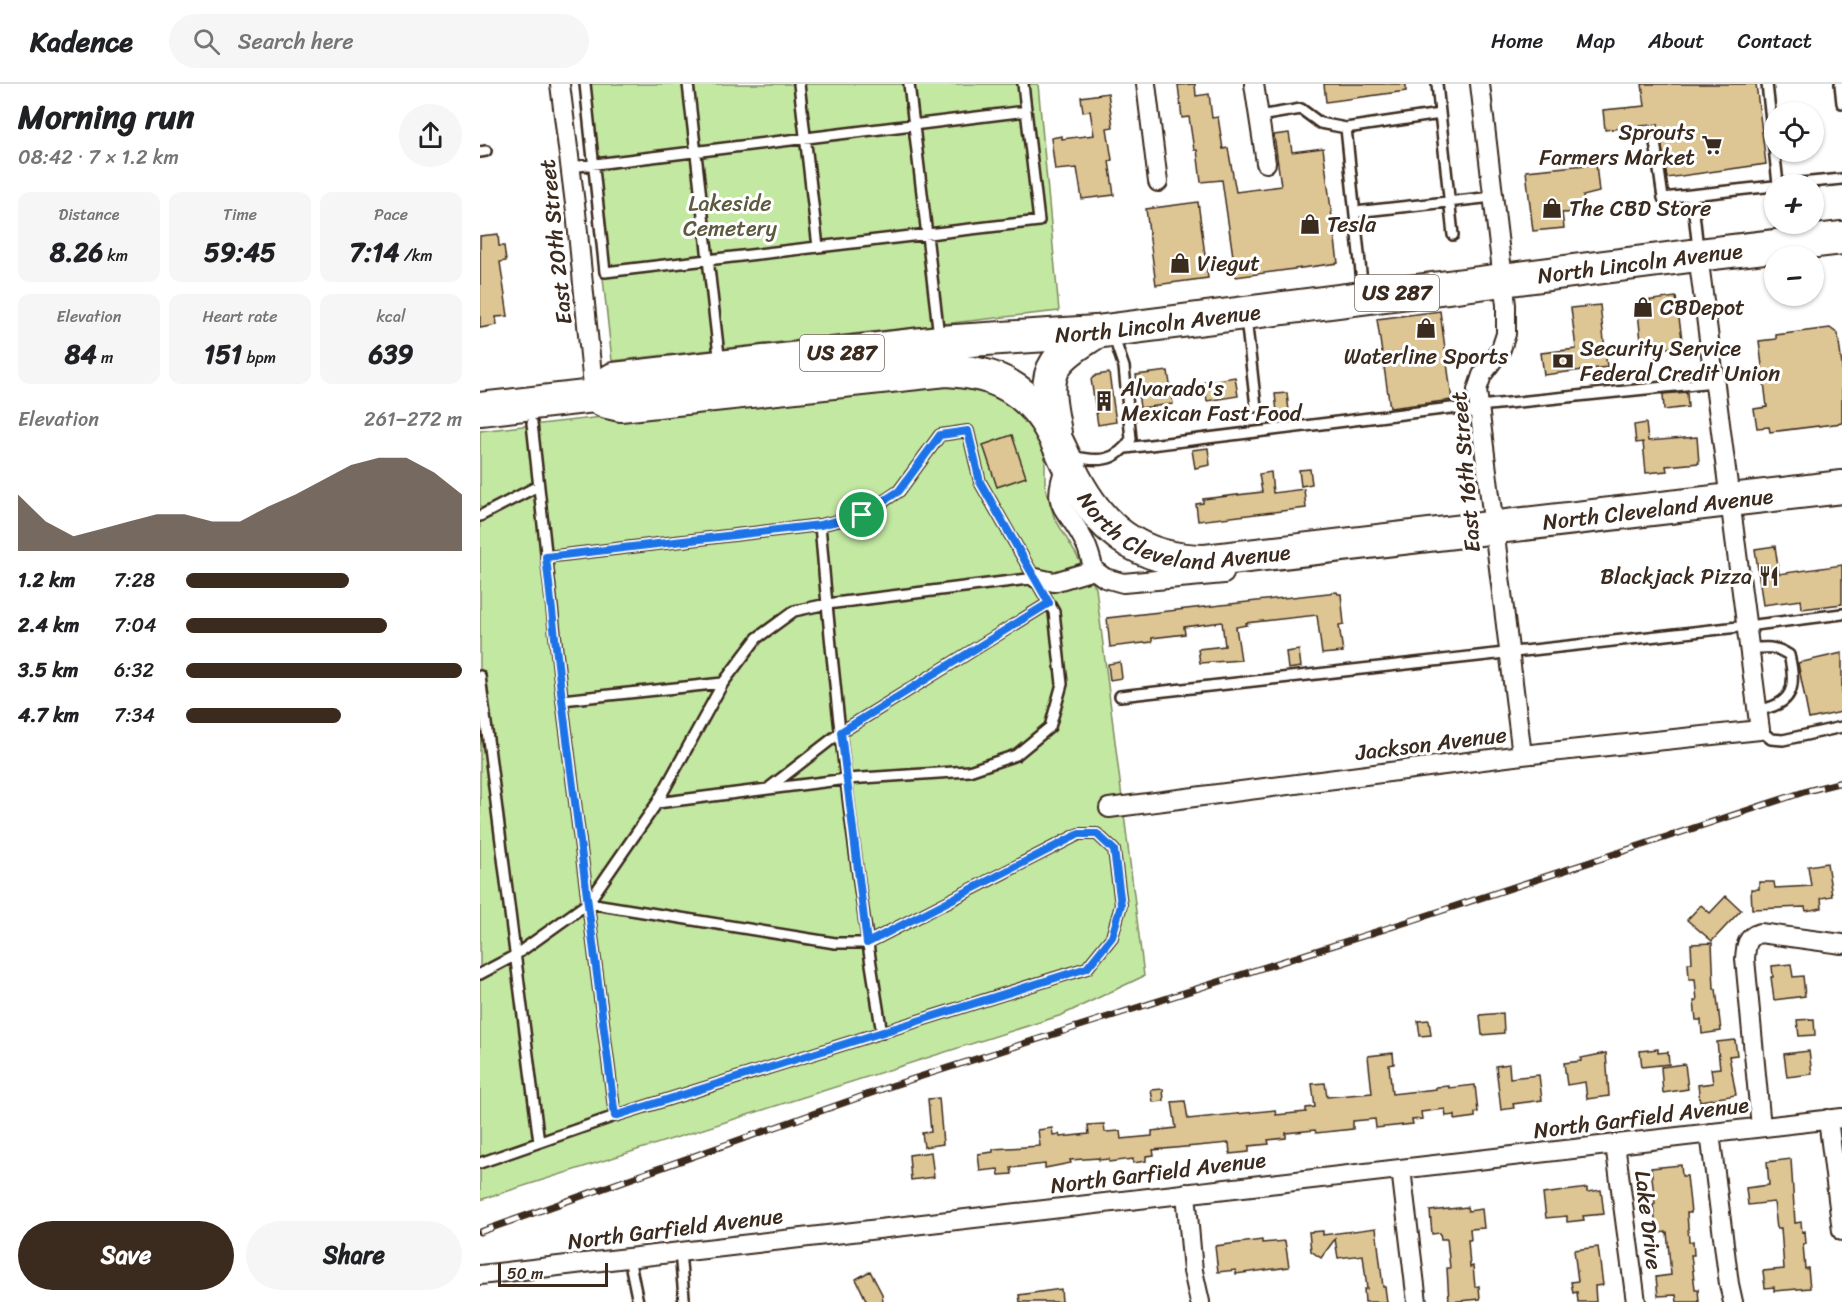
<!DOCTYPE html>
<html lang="en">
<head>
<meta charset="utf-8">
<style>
  :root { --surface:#fff; --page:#f6f6f6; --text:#202124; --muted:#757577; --line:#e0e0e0; --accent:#3b2a1e }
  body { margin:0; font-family:Sriracha,sans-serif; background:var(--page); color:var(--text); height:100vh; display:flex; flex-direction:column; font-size:22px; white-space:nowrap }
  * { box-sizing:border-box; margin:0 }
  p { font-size:20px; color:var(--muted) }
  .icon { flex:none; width:33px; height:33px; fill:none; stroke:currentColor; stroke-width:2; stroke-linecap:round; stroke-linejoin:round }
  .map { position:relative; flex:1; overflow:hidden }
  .side { display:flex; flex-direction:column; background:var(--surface); width:480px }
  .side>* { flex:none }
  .tools { position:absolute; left:1284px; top:18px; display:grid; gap:12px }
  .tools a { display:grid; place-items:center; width:60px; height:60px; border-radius:50%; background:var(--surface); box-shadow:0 2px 4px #0004; font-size:30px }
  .scale { position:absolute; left:18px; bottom:15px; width:110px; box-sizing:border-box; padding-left:6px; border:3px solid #3b2a1e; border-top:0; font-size:16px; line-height:21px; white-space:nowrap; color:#3b2a1e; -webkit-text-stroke:4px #fff; paint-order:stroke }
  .pin { position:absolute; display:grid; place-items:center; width:51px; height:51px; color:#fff; margin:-26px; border:3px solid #fff; border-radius:50%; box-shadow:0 2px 6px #0007 }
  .round { display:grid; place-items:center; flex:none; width:63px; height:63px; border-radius:32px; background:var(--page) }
  .overview { display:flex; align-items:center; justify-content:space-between; height:102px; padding:0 18px }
  h1 { font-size:33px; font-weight:700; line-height:45px }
  .figures { display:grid; grid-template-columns:repeat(3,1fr); gap:9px; height:102px; padding:6px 18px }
  .figures div { display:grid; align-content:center; border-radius:12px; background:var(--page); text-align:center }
  .figures b { font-size:26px; font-weight:700 }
  .figures small { font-size:16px; font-weight:400 }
  .figures p { font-size:16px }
  .chart { height:168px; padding:12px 18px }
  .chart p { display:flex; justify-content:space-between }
  .chart svg { width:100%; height:108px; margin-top:6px; fill:var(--accent); opacity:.7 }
  .cta { display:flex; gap:12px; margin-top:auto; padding:12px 18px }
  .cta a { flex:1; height:69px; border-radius:36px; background:var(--accent); color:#fff; font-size:24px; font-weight:700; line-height:69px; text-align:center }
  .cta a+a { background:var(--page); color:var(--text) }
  ul { padding:0 18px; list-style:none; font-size:20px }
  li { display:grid; grid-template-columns:96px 72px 1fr; align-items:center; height:45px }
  li i { height:15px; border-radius:8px; background:var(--accent) }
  header { display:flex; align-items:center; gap:36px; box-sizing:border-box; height:84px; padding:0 30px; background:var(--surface); border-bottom:2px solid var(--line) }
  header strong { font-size:28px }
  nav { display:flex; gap:33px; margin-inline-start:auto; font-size:21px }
  .search { width:420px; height:54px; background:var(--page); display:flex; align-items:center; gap:15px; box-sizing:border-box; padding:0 21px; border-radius:33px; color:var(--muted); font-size:22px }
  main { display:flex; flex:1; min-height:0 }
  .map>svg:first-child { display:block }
  .green { fill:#c3e8a2; stroke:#7f8960; stroke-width:1.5 }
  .building { fill:#ddc594; stroke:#3b2a1e; stroke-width:1.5 }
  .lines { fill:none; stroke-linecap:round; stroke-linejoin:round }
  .lane-casing { stroke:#3b2a1e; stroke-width:14 }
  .street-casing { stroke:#3b2a1e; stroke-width:22 }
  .highway-casing { stroke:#3b2a1e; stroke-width:36 }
  .lane { stroke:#fff; stroke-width:9 }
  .street { stroke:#fff; stroke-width:18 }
  .highway { stroke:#fff; stroke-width:32 }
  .rail-casing { stroke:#3b2a1e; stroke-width:7 }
  .rail { stroke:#fff; stroke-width:4.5; stroke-dasharray:14; stroke-linecap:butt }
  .route-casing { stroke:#fff; stroke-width:12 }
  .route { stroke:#1a73e8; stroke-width:8 }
  .labels { text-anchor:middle; stroke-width:6; stroke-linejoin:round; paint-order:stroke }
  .shield { fill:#fff; stroke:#766a62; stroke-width:1.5 }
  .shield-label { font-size:21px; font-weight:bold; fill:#3b2a1e }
  .poi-label { font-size:22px; fill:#3b2a1e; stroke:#fff; text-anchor:start }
  .park-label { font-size:22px; fill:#5d5a3f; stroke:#fff }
  .street-label { font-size:22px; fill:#3b2a1e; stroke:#fff }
</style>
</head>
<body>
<header>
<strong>Kadence</strong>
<div class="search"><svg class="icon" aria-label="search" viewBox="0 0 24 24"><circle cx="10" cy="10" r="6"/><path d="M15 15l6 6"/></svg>Search here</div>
<nav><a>Home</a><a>Map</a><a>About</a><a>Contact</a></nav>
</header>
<main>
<section class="side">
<div class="overview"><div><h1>Morning run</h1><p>08:42 · 7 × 1.2 km</p></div><a class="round"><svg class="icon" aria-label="share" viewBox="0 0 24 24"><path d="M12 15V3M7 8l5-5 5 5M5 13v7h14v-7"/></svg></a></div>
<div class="figures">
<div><p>Distance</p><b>8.26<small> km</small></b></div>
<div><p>Time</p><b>59:45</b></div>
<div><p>Pace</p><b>7:14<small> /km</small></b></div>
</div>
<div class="figures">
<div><p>Elevation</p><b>84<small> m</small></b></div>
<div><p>Heart rate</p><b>151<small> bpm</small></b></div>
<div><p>kcal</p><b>639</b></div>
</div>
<div class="chart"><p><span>Elevation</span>261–272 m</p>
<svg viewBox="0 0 160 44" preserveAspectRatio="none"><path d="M0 44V21L10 32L20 38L30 35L40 32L50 29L60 29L70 32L80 32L90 26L100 21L110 15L120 9L130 6L140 6L150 12L160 21V44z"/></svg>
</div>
<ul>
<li><b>1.2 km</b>7:28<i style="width:59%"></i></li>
<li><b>2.4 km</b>7:04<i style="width:73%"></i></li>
<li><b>3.5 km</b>6:32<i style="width:100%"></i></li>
<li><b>4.7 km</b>7:34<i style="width:56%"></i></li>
</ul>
<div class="cta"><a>Save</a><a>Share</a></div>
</section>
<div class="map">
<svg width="1362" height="1218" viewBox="0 0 1362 1218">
  <rect width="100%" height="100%" fill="#fff"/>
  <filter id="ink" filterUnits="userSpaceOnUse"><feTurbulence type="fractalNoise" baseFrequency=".0167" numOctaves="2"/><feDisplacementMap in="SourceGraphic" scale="12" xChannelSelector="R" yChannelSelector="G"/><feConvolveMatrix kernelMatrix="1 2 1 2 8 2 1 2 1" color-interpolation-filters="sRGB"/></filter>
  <g filter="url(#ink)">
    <!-- green -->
    <path class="green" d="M102,0h456l21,227 -447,50z
      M474,293l40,10 34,31 17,28v39l9,32 42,71 48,388 -82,39 -582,185v-769z"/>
    <!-- building -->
    <path class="building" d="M715,0l1,12 13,-2 3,24 6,-1 5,32 5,-1 8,44 45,-6 -7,-51 15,-2 3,19 31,-4 15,115 -102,14 -14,-97 -21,2 -4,-32h-3l-5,-33 -7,1 -4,-33z
      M844,0h82v7l-80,11z
      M1162,0h114l10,80 -99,14 -9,-54 -53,6 -2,-20 42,-4z
      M628,9l5,34 -6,1 5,32 -3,1 5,34 -32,4 -5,-31 -22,2 -4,-32 11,-2v3l32,-4 -4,-24 -7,1 -2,-15z
      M1116,80l3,28 -16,4 2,16 -23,1 2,15 -31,3 -7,-60z
      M718,118l10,76 -52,7 -10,-76z
      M18,150l1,12h5l2,15 -6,1 8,54 -12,1 1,8 -17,3v-92z
      M1196,213l7,49 -41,5 -5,-49z
      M1120,221l7,62 -63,8 -3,-22 35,-4 -5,-41z
      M960,227l12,89 -62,8 -13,-89z
      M1350,244l8,6 4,32v57l-72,9 -1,-5 -12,1 -3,-19 13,-2 -8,-66 17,-2v-4z
      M688,287l5,33 -33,4 -4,-33z
      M629,289l7,49 -18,3 -7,-46 6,-4z
      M755,293l3,19 -31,5 -3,-19z
      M1207,308l1,15 -24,3 -1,-16z
      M807,309l3,27 -12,1 -3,-27z
      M1166,339l2,18 49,-4 2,26 -33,3 1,5 -21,2 -3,-31 -7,1 -2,-18z
      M532,351l14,42 -29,10 -14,-42z
      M728,364l2,17 -15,3 -3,-18z
      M830,385l2,15 -11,2 -2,-16z
      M791,388l2,21 31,-4 2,19 -108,13 -2,-17 7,-1v-4l59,-7 -3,-18z
      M1295,462l4,28 63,-9v39l-40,5 -1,-9 -38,5 -8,-56z
      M857,508l1,2h3l3,30 -5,1 4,27 -21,2 -5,-39 -71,8 1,2 -11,2 5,33 -41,3 -2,-14 27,-3 -3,-24 -38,5 1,7 -33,4v4l-42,5 -3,-29z
      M819,566l2,17 -13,2 -2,-17z
      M1362,569v59l-33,7 -11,-56z
      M640,578l2,16 -12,2 -2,-16z
      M1347,779l5,33 -11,2 1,10 -16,3 -1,-4 -53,2 -1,-20h8v-7h15l1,6 36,-2 -3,-20z
      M1246,812l15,14 -29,31 -25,-21 14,-15 9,8z
      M1232,859l2,46h2l5,42 -19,3 -1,-14h-5l-2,-19h3l-2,-22h-6l-1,-16h4l-1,-19z
      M1311,880l2,13 10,-1 2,20 -31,4 -3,-23h2l-1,-11z
      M1023,929l1,20 -22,2 -2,-20z
      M1334,935l1,16 -16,1 -2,-16z
      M949,936l2,15 -11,1 -2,-15z
      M1255,956l2,15 -8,1 7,39 -36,6 -2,-16 15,-2 -2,-14 9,-1 -3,-26z
      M1178,965v4l10,-1 1,12 -27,3 -2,-16z
      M1329,967l3,23 -25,3 -3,-23z
      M913,969l1,11 -5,1 3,29 44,-5v-2l13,-1v2l26,-3 3,27 -3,1v4l-20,3v-5l-9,1 -1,-7 -24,3 1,7 -10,1 1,4 -37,4 -1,-9 -22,2v8l-37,4 -1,-3 -29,3v5l-18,2 1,4 -20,2v6l-19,2 -1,-11 -76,7 1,5 -8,1v5l-13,2v-4l-24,3v-3l-10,1v-2l-29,2 1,3 -26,5v-4l-34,4 1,6 -13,1 -1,-6 -18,2 -2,-17 15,-2v-3l47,-3 -2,-16 14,-2 1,7 6,-1 1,3 29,-3 -1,-9 16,-1 1,8 15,-1 1,8 31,-3v-5l24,-3 -4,-26 13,-1 3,18 87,-9 1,5 30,-3v-4l9,-1 -3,-23 13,-1 2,14 45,-4 -4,-37z
      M1126,969l3,43 -22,3 -2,-17 -18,3 -3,-22 17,-2v-3z
      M1029,980l1,14 29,-3 3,25 -29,4 1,4 -13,2 -5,-44z
      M1205,980l3,25 -25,4 -2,-26z
      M683,1005l1,12 -11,1 -2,-12z
      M459,1014l4,46 -19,3 -2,-14 9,-1 -3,-33z
      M451,1068l3,25 -23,3 -2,-25z
      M1311,1075l4,64 6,-1 1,10 3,-1 1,13h-3l2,25 3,-1 2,20 -36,3v-4l-9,1 -2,-17 21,-2 -3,-41 -4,1 -3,-27 -26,3 -2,-17 23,-3 -2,-23z
      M1201,1081l1,11h5l4,37h-4l2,29 4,-1 1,14h-3l4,34h3l1,13h-22l-1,-7 -18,1 -2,-19 15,-2 -4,-43 -10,1 -4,-28 2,-1 -4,-36z
      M1107,1104v4l14,-2 3,24 -21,2 1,4 -17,2v-6l-21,2 -3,-24z
      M987,1123l1,4 14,-2 2,19 -14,1 1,11h-3l2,27 3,-1 2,21 4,-1 1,13 -31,3 -2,-34h3l-3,-29h-6l-1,-6 -8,1 -2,-23z
      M896,1144l7,59h2l2,15h-22l-1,-13h3l-4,-34 -25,3 -3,-19 -14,19 -10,-7 -2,-19 14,-1v4z
      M782,1156v3l23,-2 4,26 -53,7v-4l-18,2 -3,-26z
      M1118,1163l5,38 -8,1 1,16h-18l-1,-10 -4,1 -2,-11 7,-1 -4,-31z
      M390,1187l12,23 1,8h-16l-11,-23z
      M581,1205l1,13h-42l-1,-7z"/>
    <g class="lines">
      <!-- lane casing -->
      <g class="lane-casing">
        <path id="lane" d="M105,0l20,188 434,-51 -16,-137
          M208,0l32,280
          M319,0l19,163
          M429,0l30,252
          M957,0l16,151
          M1287,0l11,100
          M1360,0l2,19
          M779,32l42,-7 19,14 26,5 94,-14
          M866,44l17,164
          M1175,58l8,56 111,-12
          M0,68l6,-1
          M91,83l455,-56
          M1310,100l52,-5
          M1212,111l6,54
          M875,128l138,-15
          M766,234l10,89
          M999,322l235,-24
          M52,339l30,277 53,416
          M646,364l325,-40 28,6
          M591,372c26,6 45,7 60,-17l-7,-72 -11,-32
          M0,432l58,-30
          M340,441c14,170 34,340 62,508
          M66,473l274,-32 43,-10 36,-24 41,-56 28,-4 12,51 74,130 8,72 -12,43 -34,28 -47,16 -122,8 -190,24
          M1270,565c16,-2 26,-3 39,6 8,32 4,50 -31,55
          M0,592l59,466
          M640,612l627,-70 95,-12
          M82,616l161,-17
          M1280,646l11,9 12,1 59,-13
          M290,703l71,-55 208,-129
          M0,890l34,-18 74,-53 69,-100 66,-120 34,-45 37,-27 33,-7 209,-26
          M0,1079l135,-47 472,-148 25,-31 9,-32 -7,-55 -17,-16h-18l-212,109h-32l-247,-40
          M200,1168l4,45 -1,5
          M149,1174l9,44"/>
      </g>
      <!-- street casing -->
      <g class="street-casing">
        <path id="street" d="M80,0l16,128 18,184
          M666,0l12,98
          M774,0l12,79
          M1000,0l26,221v29l-5,15 -19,26 -5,15 45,365
          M587,379c-18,45 -2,41 16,76 6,10 8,21 11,31
          M614,486l11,8 18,5 101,-9
          M556,494l18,4 40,-12
          M629,724l413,-53 238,-25 -62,-475
          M1348,1035l14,112
          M1281,1043l-16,-168c1,-13 1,-22 15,-26l82,11
          M1230,1049l19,151 4,18
          M1135,1060l21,158
          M921,1085l16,133
          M706,1109l7,78 7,31
          M0,1191l1362,-157"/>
      </g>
      <!-- highway casing -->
      <g class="highway-casing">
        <g id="highway">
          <path id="s1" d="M114,312l13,6 13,3 326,-35c33,2 60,8 84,32 20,19 28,43 40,67 28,59 68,92 135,92l637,-74"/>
          <path id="s2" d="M0,325l114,-13 10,-11 10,-6 326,-37 156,-10 602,-77 144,-17"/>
          <path d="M575,349c-3,-21 -12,-50 1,-69 9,-14 27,-23 40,-32"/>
        </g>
      </g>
      <!-- lane -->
      <use href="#lane" class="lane"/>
      <!-- street -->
      <use href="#street" class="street"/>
      <!-- highway -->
      <use href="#highway" class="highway"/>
      <!-- rail casing -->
      <g class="rail-casing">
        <path id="rail" d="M0,1148l414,-147 516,-164 397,-130 35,-9"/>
      </g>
      <!-- rail -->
      <use href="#rail" class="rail"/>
    </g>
  </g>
  <g class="lines" filter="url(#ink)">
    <!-- route casing -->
    <g class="route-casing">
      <path id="route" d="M488,347l12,51 69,121 -208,129 26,211 212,-109h18l17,16 7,55 -9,32 -25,31 -472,148 -53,-416 -16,-143 274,-32 42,-10 37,-24 41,-56z"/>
    </g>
    <!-- route -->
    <use href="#route" class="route"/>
  </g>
  <!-- icons -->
  <defs>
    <g id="supermarket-bare" transform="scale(1.62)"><path d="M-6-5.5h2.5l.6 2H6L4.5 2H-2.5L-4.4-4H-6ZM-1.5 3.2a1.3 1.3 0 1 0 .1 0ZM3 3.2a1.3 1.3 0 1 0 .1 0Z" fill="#3b2a1e" stroke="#fff" stroke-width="2.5" paint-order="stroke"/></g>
    <g id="shop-bare" transform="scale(1.62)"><path d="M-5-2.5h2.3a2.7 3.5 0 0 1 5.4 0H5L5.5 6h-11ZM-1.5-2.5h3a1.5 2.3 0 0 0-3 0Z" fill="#3b2a1e" stroke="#fff" stroke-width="2.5" paint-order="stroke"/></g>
    <g id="bank-bare" transform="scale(1.62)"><path d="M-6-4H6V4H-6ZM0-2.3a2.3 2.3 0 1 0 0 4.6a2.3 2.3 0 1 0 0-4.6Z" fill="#3b2a1e" stroke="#fff" stroke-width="2.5" paint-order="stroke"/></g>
    <g id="building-bare" transform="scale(1.62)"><path d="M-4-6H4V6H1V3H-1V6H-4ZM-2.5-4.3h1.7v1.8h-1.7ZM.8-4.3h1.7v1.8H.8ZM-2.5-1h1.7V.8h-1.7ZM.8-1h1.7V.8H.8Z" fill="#3b2a1e" stroke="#fff" stroke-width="2.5" paint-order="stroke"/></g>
    <g id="restaurant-bare" transform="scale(1.62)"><path d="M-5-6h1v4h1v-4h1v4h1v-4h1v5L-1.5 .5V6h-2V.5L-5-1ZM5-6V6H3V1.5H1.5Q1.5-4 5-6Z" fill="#3b2a1e" stroke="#fff" stroke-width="2.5" paint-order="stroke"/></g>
  </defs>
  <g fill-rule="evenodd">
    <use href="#supermarket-bare" x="1232" y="61"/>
    <use href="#shop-bare" x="1072" y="124"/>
    <use href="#shop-bare" x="830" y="140"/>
    <use href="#shop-bare" x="700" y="179"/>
    <use href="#shop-bare" x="1163" y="223"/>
    <use href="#shop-bare" x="946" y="244"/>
    <use href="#bank-bare" x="1083" y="277"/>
    <use href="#building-bare" x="624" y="317"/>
    <use href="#restaurant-bare" x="1289" y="492"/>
  </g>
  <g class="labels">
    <!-- shield labels -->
    <g class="shield">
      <rect x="875" y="191" width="84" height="36" rx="4.5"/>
      <rect x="320" y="251" width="84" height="36" rx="4.5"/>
    </g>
    <g class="shield-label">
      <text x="917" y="216">US 287</text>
      <text x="362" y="276">US 287</text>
    </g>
    <!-- poi labels -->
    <g class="poi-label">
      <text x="1215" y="56" text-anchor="end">Sprouts<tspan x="1215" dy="25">Farmers Market</tspan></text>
      <text x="1089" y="132">The CBD Store</text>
      <text x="847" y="148">Tesla</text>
      <text x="717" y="187">Viegut</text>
      <text x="1180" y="231">CBDepot</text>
      <text x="1100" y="272">Security Service<tspan x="1100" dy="25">Federal Credit Union</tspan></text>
      <text x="946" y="280" text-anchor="middle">Waterline Sports</text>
      <text x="641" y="312">Alvarado's<tspan x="641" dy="25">Mexican Fast Food</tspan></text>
      <text x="1272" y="500" text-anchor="end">Blackjack Pizza</text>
    </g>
    <!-- park labels -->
    <g class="park-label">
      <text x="250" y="127">Lakeside<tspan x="250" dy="25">Cemetery</tspan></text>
    </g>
    <!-- street labels -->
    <g class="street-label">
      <text transform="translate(75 158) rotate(-96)" y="8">East 20th Street</text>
      <text dy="8" stroke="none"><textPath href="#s2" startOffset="1174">North Lincoln Avenue</textPath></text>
      <text dy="8" stroke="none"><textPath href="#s2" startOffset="688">North Lincoln Avenue</textPath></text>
      <text transform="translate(985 388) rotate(-95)" y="8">East 16th Street</text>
      <text dy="8" stroke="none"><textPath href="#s1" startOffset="1156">North Cleveland Avenue</textPath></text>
      <text dy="8" stroke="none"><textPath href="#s1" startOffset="670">North Cleveland Avenue</textPath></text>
      <text transform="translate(951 659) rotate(-7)" y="8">Jackson Avenue</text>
      <text transform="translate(1161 1033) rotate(-7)" y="8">North Garfield Avenue</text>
      <text transform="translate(678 1088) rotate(-7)" y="8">North Garfield Avenue</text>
      <text transform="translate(1169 1136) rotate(83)" y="8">Lake Drive</text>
      <text transform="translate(195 1144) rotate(-7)" y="8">North Garfield Avenue</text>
    </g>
  </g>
</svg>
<div class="tools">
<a><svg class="icon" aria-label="locate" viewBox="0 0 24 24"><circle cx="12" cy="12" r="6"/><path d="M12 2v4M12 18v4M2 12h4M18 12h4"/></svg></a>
<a>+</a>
<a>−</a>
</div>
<div class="scale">50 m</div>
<div class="pin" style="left:382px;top:431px;background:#1e9e55"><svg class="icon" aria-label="arrive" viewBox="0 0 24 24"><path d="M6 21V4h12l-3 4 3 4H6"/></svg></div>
</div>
</main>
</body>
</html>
